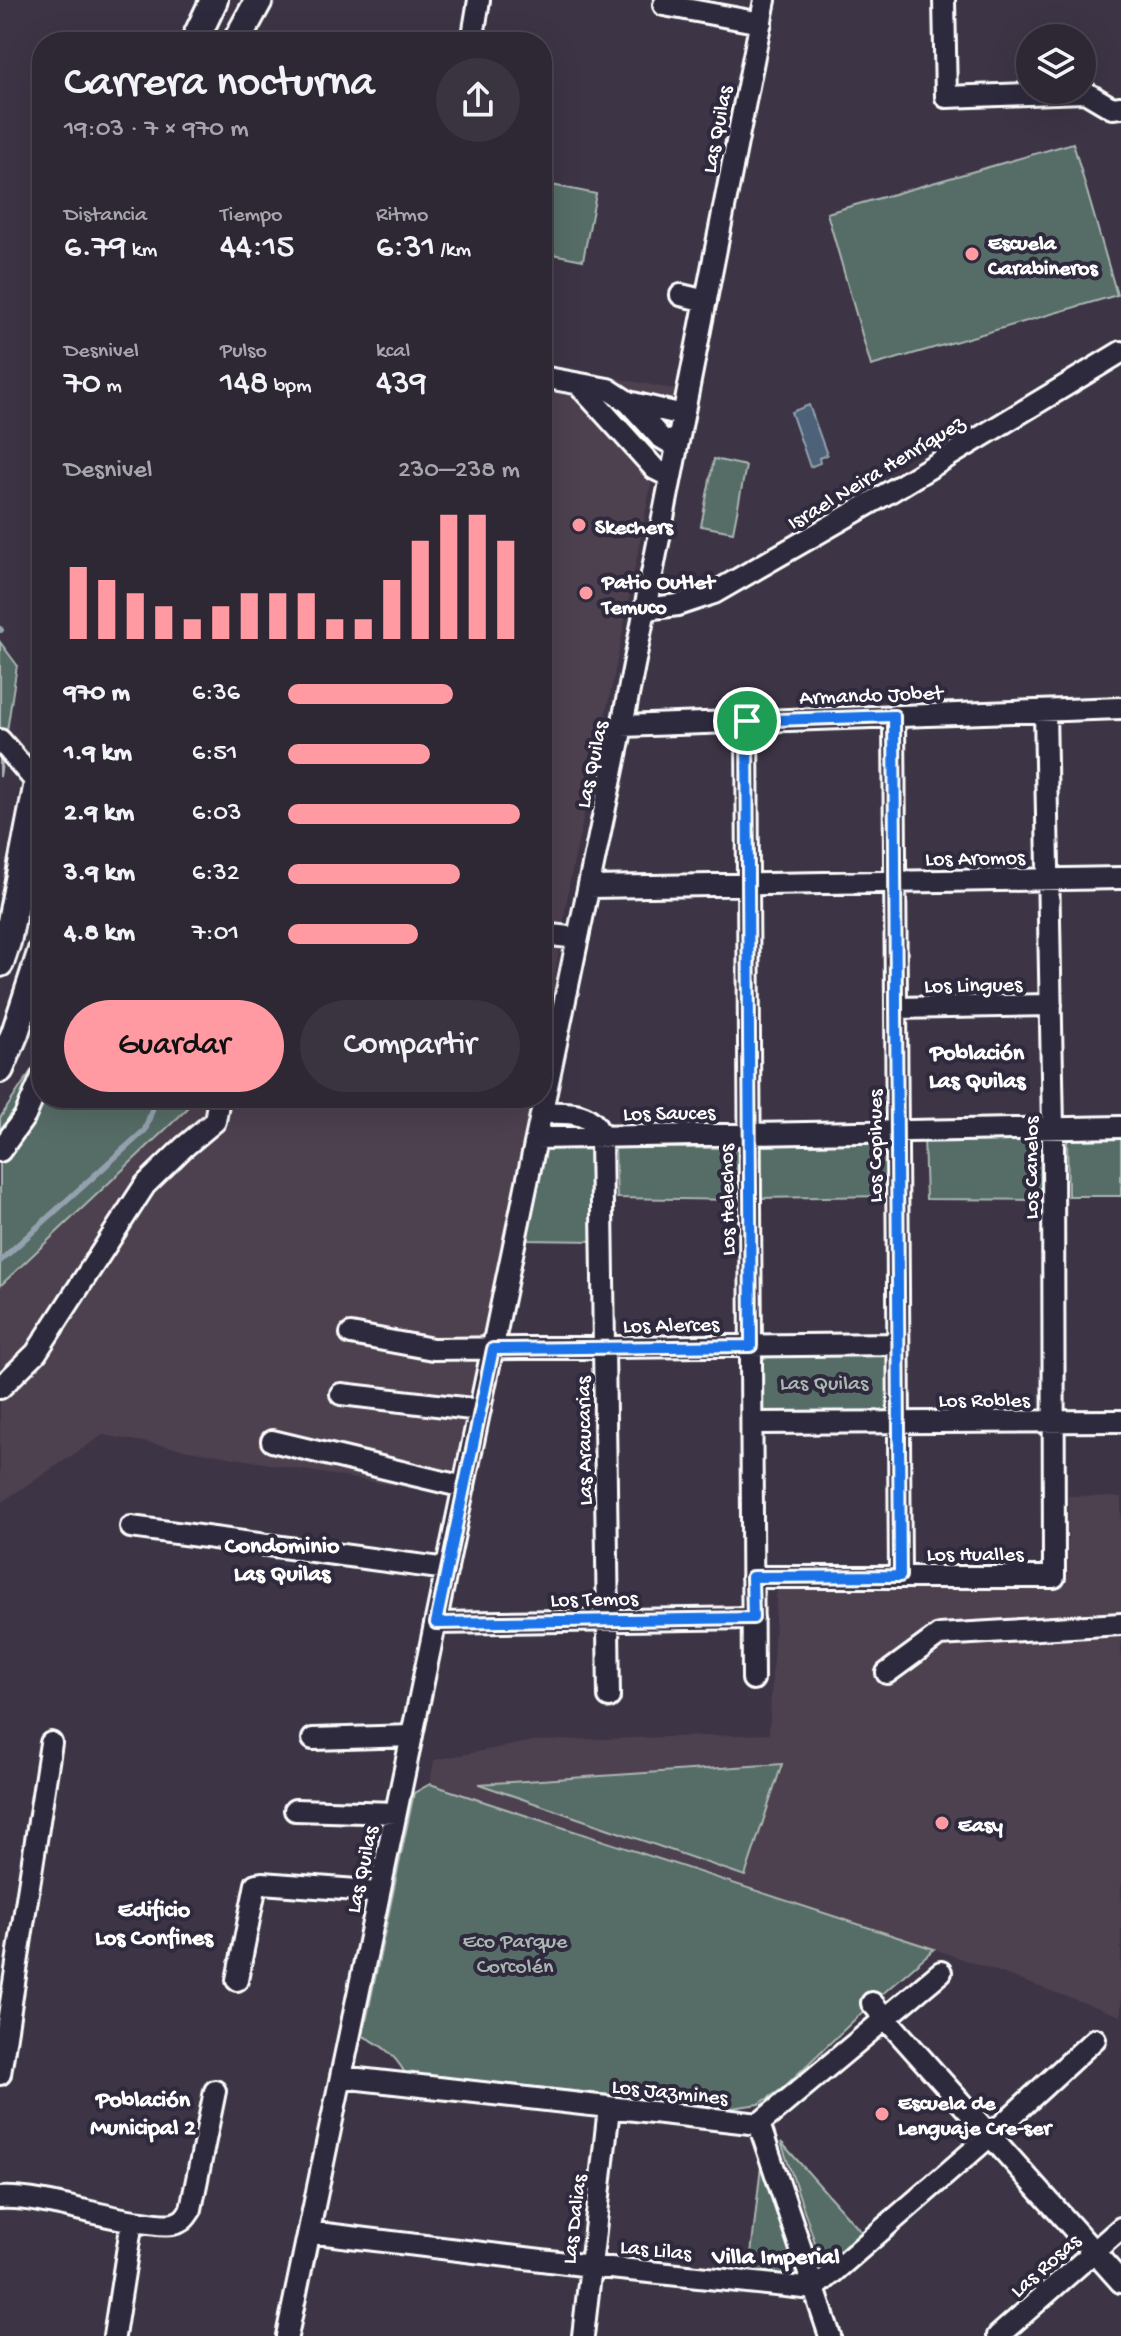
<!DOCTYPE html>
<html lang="es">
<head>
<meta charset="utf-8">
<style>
  :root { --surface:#2e2734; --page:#3a3340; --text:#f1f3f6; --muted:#a7a5ac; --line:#49444f; --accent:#ff9aa2 }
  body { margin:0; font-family:"Gochi Hand",sans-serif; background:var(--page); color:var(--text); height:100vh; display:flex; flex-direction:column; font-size:30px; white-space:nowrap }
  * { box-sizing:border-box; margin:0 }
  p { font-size:26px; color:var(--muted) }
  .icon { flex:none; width:44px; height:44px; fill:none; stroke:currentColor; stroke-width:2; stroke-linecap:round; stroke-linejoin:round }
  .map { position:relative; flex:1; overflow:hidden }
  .details { position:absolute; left:32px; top:32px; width:520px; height:1076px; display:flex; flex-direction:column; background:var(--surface); border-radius:32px; box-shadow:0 8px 32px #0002,0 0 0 2px var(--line) }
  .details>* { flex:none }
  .controls { position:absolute; left:1016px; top:24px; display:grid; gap:16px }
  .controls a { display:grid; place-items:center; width:80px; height:80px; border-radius:50%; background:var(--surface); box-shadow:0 8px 32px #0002,0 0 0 2px var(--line); font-size:40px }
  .pin { position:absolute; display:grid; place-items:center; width:68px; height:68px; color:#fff; margin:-34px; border:4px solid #fff; border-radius:50%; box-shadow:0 2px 8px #0007 }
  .round { display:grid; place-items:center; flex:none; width:84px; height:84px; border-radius:42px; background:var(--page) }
  .head { display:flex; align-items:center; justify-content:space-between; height:136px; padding:0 32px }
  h1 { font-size:44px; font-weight:600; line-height:60px }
  .stats { display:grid; grid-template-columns:repeat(3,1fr); gap:12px; height:136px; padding:8px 32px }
  .stats div { display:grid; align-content:center }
  .stats b { font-size:34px; font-weight:600 }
  .stats small { font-size:22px; font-weight:400 }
  .stats p { font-size:22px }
  .chart { height:224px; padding:16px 32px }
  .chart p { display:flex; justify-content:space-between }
  .chart svg { width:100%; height:144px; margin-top:8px; stroke:var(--accent); stroke-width:6 }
  .primary-button { display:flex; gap:16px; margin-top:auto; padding:16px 32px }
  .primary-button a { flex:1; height:92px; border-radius:48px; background:var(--accent); color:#111; font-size:32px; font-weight:600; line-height:92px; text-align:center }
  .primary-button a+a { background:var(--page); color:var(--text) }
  ul { padding:0 32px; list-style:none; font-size:26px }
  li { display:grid; grid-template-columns:128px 96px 1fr; align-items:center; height:60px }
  li i { height:20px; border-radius:10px; background:var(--accent) }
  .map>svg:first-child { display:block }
  .built { fill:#4e414f }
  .green { fill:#576c66; stroke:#abb6b2; stroke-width:2 }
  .water { fill:#4d6278; stroke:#94a1ae; stroke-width:2 }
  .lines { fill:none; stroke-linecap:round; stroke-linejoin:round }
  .stream { stroke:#94a1ae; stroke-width:6 }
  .minor-casing { stroke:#fff; stroke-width:26 }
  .major-casing { stroke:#fff; stroke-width:32 }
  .minor { stroke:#2f2a3d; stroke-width:20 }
  .major { stroke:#2f2a3d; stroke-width:26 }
  .route-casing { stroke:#fff; stroke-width:16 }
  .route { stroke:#1a73e8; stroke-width:10 }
  .poi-dot { fill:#ff9aa2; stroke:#2f2a3d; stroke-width:3 }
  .labels { text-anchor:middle; stroke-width:8; stroke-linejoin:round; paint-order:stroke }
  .street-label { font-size:22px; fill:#fff; stroke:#2f2a3d }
  .poi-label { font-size:22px; font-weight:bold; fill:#fff; stroke:#2f2a3d; text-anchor:start }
  .park-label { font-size:22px; fill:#abb6b2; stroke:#2f2a3d }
  .neighbourhood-label { font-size:24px; font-weight:bold; fill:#fff; stroke:#2f2a3d }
</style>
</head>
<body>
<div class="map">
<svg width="1121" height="2336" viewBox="0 0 1121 2336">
  <rect width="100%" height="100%" fill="#3d3445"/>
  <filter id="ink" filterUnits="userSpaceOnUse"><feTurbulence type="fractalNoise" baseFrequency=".0125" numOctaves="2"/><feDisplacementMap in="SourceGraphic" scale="16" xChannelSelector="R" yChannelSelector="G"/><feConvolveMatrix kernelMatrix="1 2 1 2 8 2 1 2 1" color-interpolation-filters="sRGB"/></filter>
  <g filter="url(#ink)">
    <!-- built -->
    <path class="built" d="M542,364l136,26 -4,19 -9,3 -50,259 -45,209 -28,179z
      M188,1098h346l-86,397 -345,-60 -103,68v-217l187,-177z
      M1068,1496l53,1v519l-187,-67 -504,-165 4,-24 99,-19 236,-7 8,-153 291,-3z"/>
    <!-- green -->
    <path class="green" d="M1073,143l44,152 -246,71 -44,-153z
      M542,183l54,11 -13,66 -41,-8z
      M714,459l32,7 -13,66 -32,-6z
      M0,642l17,23 -17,112z
      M42,1054v44h146l-1,11 -187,177v-168z
      M1048,1135v65l-122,-1 -2,-62z
      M1067,1135l54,1v60h-53z
      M885,1142l2,54 -128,2 1,-54z
      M596,1145l1,96 -75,-1 19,-94z
      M615,1148h124l-1,52 -121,-2z
      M891,1350v62l-135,1v-62z
      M782,1764l-37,112 -266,-92z
      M430,1784l504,165 -62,54 -90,86 -23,15 -27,4 -327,-35c-11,-19 -23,-28 -42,-37l51,-243z
      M781,2142l83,93 -40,34z
      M762,2156l41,123 -54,-6z"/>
    <!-- water -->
    <path class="water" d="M809,405l18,50 -8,3 1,5 -10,4 -19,-55z"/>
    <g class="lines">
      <!-- stream -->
      <path class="stream" d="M0,629l1,1
        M0,1261l145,-131 11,-32"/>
      <!-- minor casing -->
      <g class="minor-casing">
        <path id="minor" d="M944,0l2,97 139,-5 27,16 9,-1
          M664,5l97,18
          M472,42l7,-42
          M681,295l25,6
          M542,377l66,12 20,13 32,35 17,10
          M578,384l77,85 16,8
          M628,402l55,13
          M645,609l33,-4 36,-12 179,-103 228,-138
          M894,716l6,860
          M747,721l6,958
          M622,726l499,-18
          M0,740l38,44
          M589,887l532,-9
          M542,934l36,4
          M26,1002l16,5
          M896,1008l155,-3
          M542,1113c24,0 50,-4 59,24l8,560
          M537,1138l584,-11
          M0,1151l25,-35 17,-39
          M351,1334l82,15 465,-5
          M0,1388l36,-35 109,-168 39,-38 31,-26 4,-23
          M341,1394l139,16
          M752,1423l369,-2
          M272,1441l192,46
          M131,1527l316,42
          M752,1577h302l-1,-449 -8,-417
          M436,1623l317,-5
          M887,1673l52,-38 182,-11
          M313,1739l99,-3
          M295,1810l101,3
          M237,1980l19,-96 6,-1 95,7 22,4
          M872,2003l249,279
          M0,2074l51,-331
          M341,2077l418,47 182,-152
          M759,2124l71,212
          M0,2198c43,-2 98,19 142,24 10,1 21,4 31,2 10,-2 13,-7 18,-15l24,-118
          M309,2232l282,34 223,23 177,-154 104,-96
          M114,2336l18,-115
          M287,2336l335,-1610 143,-726
          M583,2336l26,-228
          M998,2336l123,-108"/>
      </g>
      <!-- major casing -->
      <g class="major-casing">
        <path id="major" d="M194,42l20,-42
          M236,42l23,-42
          M0,963l7,-21 35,-180
          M0,1069l15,-36 27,-83"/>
      </g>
      <!-- minor -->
      <use href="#minor" class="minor"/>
      <!-- major -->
      <use href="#major" class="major"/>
    </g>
  </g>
  <g class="lines" filter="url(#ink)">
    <!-- route casing -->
    <g class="route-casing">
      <path id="route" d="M894,716l6,860 -148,1 1,41 -317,5 57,-274 258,-3 -4,-625z"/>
    </g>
    <!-- route -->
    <use href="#route" class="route"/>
  </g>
  <!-- markers -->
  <g class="poi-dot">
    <circle cx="972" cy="254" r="8"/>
    <circle cx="579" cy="525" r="8"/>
    <circle cx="586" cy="593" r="8"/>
    <circle cx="942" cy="1823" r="8"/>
    <circle cx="882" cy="2114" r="8"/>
  </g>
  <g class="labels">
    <!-- street labels -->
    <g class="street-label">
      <text transform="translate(715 129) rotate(-79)" y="8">Las Quilas</text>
      <text transform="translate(875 471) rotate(-31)" y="8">Israel Neira Henríquez</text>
      <text transform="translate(871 693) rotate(-2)" y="8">Armando Jobet</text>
      <text transform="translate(590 764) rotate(-78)" y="8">Las Quilas</text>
      <text transform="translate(975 856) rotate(-1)" y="8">Los Aromos</text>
      <text transform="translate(973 983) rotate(-1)" y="8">Los Lingues</text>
      <text transform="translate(669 1111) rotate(-1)" y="8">Los Sauces</text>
      <text transform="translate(873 1146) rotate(-90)" y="8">Los Copihues</text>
      <text transform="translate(1029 1168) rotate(-90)" y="8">Los Canelos</text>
      <text transform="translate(725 1200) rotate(-91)" y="8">Los Helechos</text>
      <text transform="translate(671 1323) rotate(-1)" y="8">Los Alerces</text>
      <text x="984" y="1406">Los Robles</text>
      <text transform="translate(582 1441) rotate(-91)" y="8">Las Araucarias</text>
      <text x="975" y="1560">Los Hualles</text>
      <text transform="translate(594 1597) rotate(-1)" y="8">Los Temos</text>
      <text transform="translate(360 1869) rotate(-78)" y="8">Las Quilas</text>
      <text transform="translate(670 2090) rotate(6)" y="8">Los Jazmines</text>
      <text transform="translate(572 2219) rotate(-83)" y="8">Las Dalias</text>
      <text transform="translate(656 2248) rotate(6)" y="8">Las Lilas</text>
      <text transform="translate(1044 2264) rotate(-41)" y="8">Las Rosas</text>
    </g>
    <!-- poi labels -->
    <g class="poi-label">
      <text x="988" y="249">Escuela<tspan x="988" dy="25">Carabineros</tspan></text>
      <text x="595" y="533">Skechers</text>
      <text x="602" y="588">Patio Outlet<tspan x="602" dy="25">Temuco</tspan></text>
      <text x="958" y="1831">Easy</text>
      <text x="898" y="2109">Escuela de<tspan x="898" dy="25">Lenguaje Cre-ser</tspan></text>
    </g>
    <!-- park labels -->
    <g class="park-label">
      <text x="824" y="1389">Las Quilas</text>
      <text x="515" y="1947">Eco Parque<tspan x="515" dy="25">Corcolén</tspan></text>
    </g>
    <!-- neighbourhood labels -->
    <g class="neighbourhood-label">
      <text x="977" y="1059">Población<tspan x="977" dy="28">Las Quilas</tspan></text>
      <text x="282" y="1552">Condominio<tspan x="282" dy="28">Las Quilas</tspan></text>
      <text x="154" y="1916">Edificio<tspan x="154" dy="28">Los Confines</tspan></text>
      <text x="143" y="2106">Población<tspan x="143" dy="28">Municipal 2</tspan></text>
      <text x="776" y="2263">Villa Imperial</text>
    </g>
  </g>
</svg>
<div class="controls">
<a><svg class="icon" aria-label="layers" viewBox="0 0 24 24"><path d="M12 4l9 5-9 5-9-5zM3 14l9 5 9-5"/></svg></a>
</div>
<div class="pin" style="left:747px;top:721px;background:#1e9e55"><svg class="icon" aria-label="arrive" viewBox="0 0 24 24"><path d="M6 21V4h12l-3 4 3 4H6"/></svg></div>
<section class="details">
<div class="head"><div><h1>Carrera nocturna</h1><p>19:03 · 7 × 970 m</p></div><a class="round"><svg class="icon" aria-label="share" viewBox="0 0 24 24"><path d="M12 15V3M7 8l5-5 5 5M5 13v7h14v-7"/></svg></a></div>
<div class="stats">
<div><p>Distancia</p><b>6.79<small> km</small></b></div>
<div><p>Tiempo</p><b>44:15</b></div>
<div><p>Ritmo</p><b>6:31<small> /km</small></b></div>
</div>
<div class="stats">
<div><p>Desnivel</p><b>70<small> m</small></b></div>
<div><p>Pulso</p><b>148<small> bpm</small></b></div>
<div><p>kcal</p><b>439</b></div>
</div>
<div class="chart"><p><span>Desnivel</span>230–238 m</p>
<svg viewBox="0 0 160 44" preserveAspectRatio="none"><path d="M5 44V22M15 44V26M25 44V30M35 44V34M45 44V38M55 44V34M65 44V30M75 44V30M85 44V30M95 44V38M105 44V38M115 44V26M125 44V14M135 44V6M145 44V6M155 44V14"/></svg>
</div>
<ul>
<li><b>970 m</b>6:36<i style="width:71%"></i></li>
<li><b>1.9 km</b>6:51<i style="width:61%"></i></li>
<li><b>2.9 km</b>6:03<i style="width:100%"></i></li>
<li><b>3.9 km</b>6:32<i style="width:74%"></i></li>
<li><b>4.8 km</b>7:01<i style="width:56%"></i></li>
</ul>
<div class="primary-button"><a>Guardar</a><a>Compartir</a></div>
</section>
</div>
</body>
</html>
